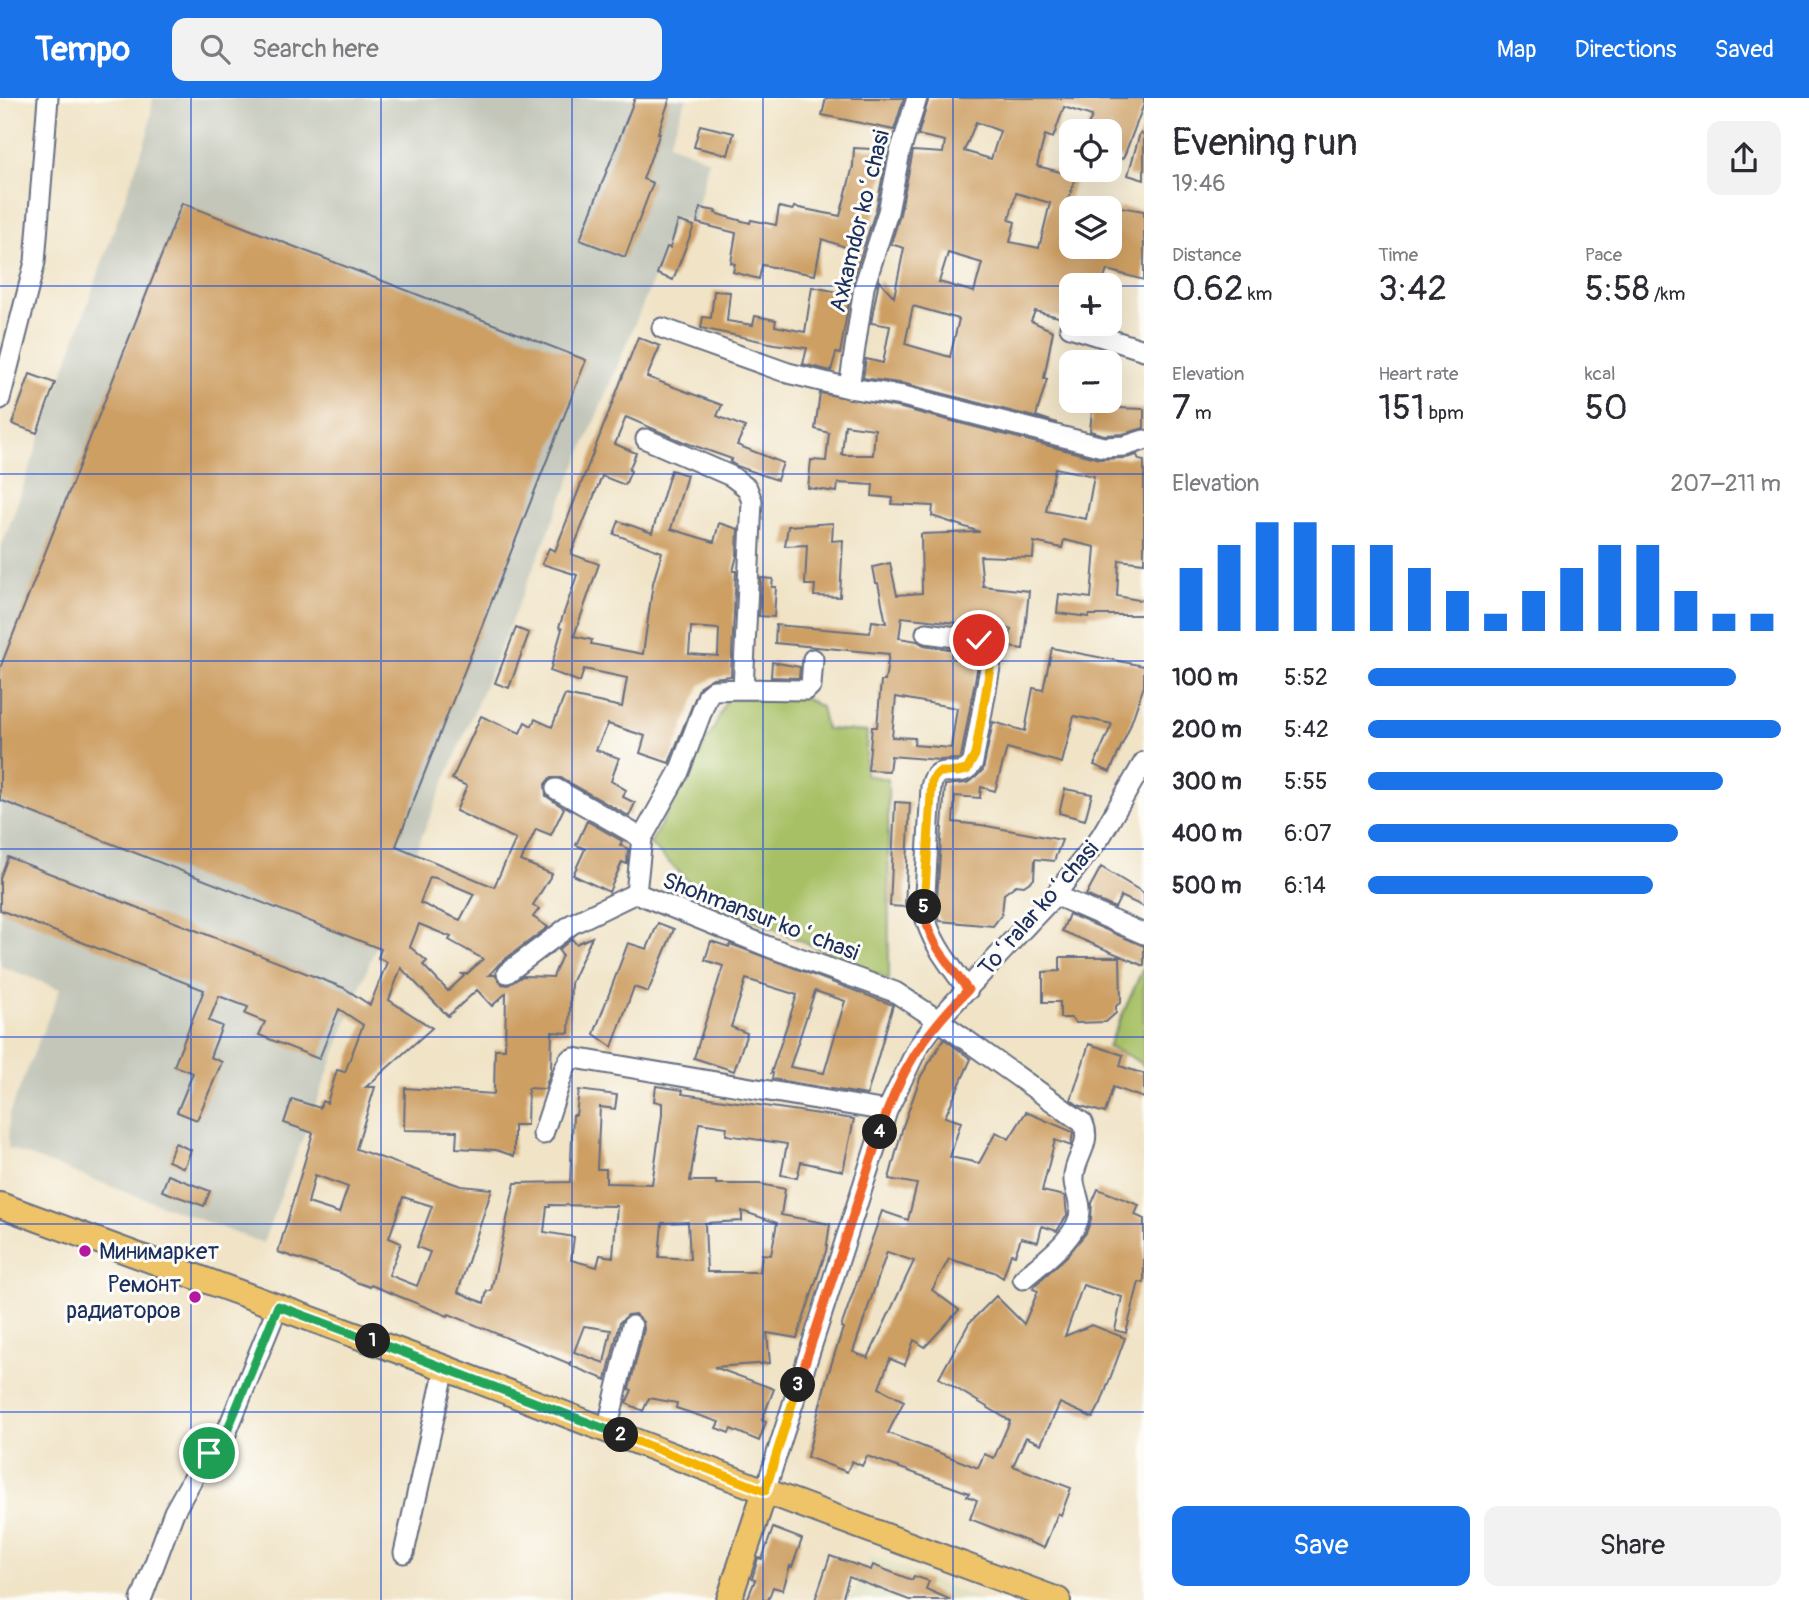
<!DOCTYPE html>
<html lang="en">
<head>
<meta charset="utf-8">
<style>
  :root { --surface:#fff; --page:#f2f2f3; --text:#2b2b33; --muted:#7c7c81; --accent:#1a73e8 }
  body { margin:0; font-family:Pangolin,sans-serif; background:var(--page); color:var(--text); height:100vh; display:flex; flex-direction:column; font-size:26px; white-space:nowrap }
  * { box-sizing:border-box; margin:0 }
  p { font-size:23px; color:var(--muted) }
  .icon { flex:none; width:38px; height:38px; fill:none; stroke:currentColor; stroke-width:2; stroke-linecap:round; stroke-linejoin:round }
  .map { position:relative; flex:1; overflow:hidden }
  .side { display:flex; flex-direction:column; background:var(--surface); width:665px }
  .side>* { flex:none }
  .buttons { position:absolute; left:1059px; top:21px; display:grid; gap:14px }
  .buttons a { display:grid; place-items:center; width:63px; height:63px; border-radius:14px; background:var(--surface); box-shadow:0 7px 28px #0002; font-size:35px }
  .pin { position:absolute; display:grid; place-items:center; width:60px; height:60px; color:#fff; margin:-30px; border:4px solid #fff; border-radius:50%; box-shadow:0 2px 7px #0007 }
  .km { position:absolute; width:35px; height:35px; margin:-18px; border-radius:50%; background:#222; color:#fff; font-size:19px; line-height:35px; text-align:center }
  .round { display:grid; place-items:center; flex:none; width:74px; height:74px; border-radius:14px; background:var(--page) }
  .head { display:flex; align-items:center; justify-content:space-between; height:119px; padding:0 28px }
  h1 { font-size:38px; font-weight:600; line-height:52px }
  .metrics { display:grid; grid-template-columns:repeat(3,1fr); gap:10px; height:119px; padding:7px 28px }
  .metrics div { display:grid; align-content:center }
  .metrics b { font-size:35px; font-weight:600 }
  .metrics small { font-size:19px; font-weight:400 }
  .metrics p { font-size:19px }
  .chart { height:196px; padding:14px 28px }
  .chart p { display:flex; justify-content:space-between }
  .chart svg { width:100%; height:126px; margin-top:7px; stroke:var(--accent); stroke-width:6 }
  .button { display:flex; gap:14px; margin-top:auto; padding:14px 28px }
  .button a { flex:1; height:80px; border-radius:14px; background:var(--accent); color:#fff; font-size:28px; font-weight:600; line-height:80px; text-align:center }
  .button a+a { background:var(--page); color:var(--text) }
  ul { padding:0 28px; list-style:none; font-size:23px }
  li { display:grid; grid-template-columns:112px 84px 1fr; align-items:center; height:52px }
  li i { height:18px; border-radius:9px; background:var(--accent) }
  header { display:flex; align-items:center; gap:42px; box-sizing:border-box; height:98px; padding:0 35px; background:var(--accent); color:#fff }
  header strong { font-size:33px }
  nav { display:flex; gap:38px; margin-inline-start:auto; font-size:24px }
  .search { width:490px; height:63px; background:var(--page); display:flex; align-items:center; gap:18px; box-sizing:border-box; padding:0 24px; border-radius:14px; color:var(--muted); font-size:26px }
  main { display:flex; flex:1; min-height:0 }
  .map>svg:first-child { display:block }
  .built { fill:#deddbb }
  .industrial { fill:#c3c6b9 }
  .green { fill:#a7c065; stroke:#617862; stroke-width:2 }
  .building { fill:#cd9f63; fill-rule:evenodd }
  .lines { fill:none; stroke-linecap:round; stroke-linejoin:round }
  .minor-casing { stroke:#666e82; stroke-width:23 }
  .major-casing { stroke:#666e82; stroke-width:28 }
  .minor { stroke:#fff; stroke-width:19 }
  .major { stroke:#efc469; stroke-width:24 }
  .split-1-casing { stroke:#fff; stroke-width:14 }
  .split-2-casing { stroke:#fff; stroke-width:14 }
  .split-3-casing { stroke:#fff; stroke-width:14 }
  .split-4-casing { stroke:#fff; stroke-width:14 }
  .split-5-casing { stroke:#fff; stroke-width:14 }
  .split-6-casing { stroke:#fff; stroke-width:14 }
  .split-1 { stroke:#22a559; stroke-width:9 }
  .split-2 { stroke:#22a559; stroke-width:9 }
  .split-3 { stroke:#f5b400; stroke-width:9 }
  .split-4 { stroke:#f0652b; stroke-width:9 }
  .split-5 { stroke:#f0652b; stroke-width:9 }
  .split-6 { stroke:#f5b400; stroke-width:9 }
  .grid { fill:none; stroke:#1d4ed8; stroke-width:2; stroke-opacity:0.55 }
  .poi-dot { fill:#b5179e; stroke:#fdfcf7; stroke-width:2.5 }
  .labels { text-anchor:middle; stroke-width:6; stroke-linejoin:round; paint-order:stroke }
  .street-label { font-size:23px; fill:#1b2f5e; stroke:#fdfcf7 }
  .poi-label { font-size:23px; fill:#1b2f5e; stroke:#fdfcf7; text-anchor:start }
</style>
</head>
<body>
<header>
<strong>Tempo</strong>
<div class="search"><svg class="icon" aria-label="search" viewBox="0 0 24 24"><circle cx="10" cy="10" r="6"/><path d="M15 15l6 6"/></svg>Search here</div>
<nav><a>Map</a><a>Directions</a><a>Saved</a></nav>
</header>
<main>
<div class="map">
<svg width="1144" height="1502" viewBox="0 0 1144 1502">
  <rect width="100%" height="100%" fill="#fdfcf7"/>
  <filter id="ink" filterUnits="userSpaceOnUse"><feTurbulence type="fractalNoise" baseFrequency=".0143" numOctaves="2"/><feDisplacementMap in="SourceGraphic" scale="14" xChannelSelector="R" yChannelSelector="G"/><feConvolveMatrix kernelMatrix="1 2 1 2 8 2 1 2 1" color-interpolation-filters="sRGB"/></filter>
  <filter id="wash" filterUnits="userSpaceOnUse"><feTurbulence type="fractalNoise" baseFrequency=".00686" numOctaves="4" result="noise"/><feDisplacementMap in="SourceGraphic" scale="28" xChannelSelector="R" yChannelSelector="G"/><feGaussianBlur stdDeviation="1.57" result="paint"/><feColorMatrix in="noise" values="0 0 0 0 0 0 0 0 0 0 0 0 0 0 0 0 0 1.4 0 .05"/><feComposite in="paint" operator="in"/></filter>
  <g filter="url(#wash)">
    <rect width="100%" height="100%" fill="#f0e3c6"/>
    <!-- built -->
    <path class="built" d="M870,1457l112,45h-131z"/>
    <!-- industrial -->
    <path class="industrial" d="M153,0h534l-18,45 40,17 -15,62 -19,-4 -24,67 -280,674 -108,284 -255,-95 1,-34 51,-125 -60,-23v-414l148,-419z"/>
    <!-- green -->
    <path class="green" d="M801,598l20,11 5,22 41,3 -2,43 23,4 1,201 -182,-81 -57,-55 65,-118 12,-28z
      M1144,868v100l-13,-9 -23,-10z"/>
    <g id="blocks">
      <!-- building -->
      <path class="building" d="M635,0h35l-12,35h2l-17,46 10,4 -28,74 -45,-17z
        M826,0h78l-10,32 -72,-15z
        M929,0h215v6l-21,55 -13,-4v-24h-24l6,-15 -28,-9 -11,31 -8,-3 -8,31 39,10 -7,23 2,48h39v-40l10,2 1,-2 23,4v69l-37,-10 -5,15h-31v30l-9,3 -27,-7 -4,10 22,10 -9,47 3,1 -11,37 21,7 -151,-39 -43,-6 3,-19 17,4 7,-37 -19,-3 8,-43 15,17 10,-49 -13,-4 9,-30 13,-63 30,2 2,-12 -27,-6zM976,24l24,9 -9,28 -27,-8zM1016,95l34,10 -11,45 -29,-6 5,-20 -6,-2zM948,155l34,10 -8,29 -35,-10zM913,208l46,13 -9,38 -45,-13z
        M700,27l34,8 -6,22 -34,-8z
        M1140,35l4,1v46l-16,-5z
        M854,50l34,2 -12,59 -24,74 -12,71 -4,-1 -5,18 -28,-7 4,-16 -33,-4 -73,-16 2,-11 8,1 3,-27 16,1 -3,29 26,4 2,-9 21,4 -1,6 30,6 7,-45 27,5 15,-42 -32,-11 -7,36 -53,-10 -3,14 -26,-7 2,-8 -4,-1 5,-30 -39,-10 3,-15 16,3 -1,2 9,3 26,7 1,-3 25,5 3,-18 14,3 1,-3 46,9 13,-50z
        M182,105l404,157 -190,486 98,41 22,-48 -60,-28 11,-25 -15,-7 29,-63 39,17 5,-11 7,4 3,-7 17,8 13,-32 57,12 5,-29 -43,-9 -4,13 -30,-11 12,-42 -3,-2 18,-52 -35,-11 7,-16 6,3 83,-214 22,9 -13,31 75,28 -5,11 28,11 -8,18 46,18 -6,17 -40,-14 -7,-4 2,-3 -48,-17 -58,-25 -11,27 21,9 -7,17 2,1 -6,14 -23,-9 -31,78 28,10 -25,72 18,4 -1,4 52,10 10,-71 9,-31 -48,-18 5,-13 33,12 19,-63 16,5 -16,54 43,13 5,-19 19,6 -1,27 -4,15h3l-5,105 -18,2 -13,8 -31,77 -29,-10 5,-17 -37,-12 -12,26 23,8 -8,23 15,9 -3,7 12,6 -6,13 -68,-38h-11l-5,6 1,12 18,12 -13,27 -15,-6 -15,32 31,13 -19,31 6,4 -6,8 15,10 -48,36 -11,12h6l7,9 6,1 15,-9 30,1 9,-22 -4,-5 14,-11 4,5 16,-7 -21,46 -2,50 -17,-1 -1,38 -6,19 -17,-1 -1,37h-13v31l-18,-6 -40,-2 1,-17 -53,-1 1,-42 89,6 1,-45h10l1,-56 -14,13 -15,-16 -29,26 -47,-48 -12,32 43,28 -66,59h9l-19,62 105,37 31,3 -34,103 26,11 3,-12h4l24,-108 55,-1 3,-67h3l3,-25 38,5 -2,14 -15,-2 -3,62h9v14l46,1 10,-69v-12l-8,-2 2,-15 27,4 -1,4 172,25 -11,52 -42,-9 -4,16 -16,-3 6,-31 -61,-9 1,-8 -28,-4 -9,58h26v3h44l25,5 -4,26 49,9 -4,27 -29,87 -30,-5 3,30 -56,4 60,22 -12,31 4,2 -7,19 -28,-12 -2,4 -13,-5 3,-6 -43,-14 1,-5 -28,-5 -6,13 -17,-8 6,-13 -3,-1 15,-60 -1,-7 -8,-8 -7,1 -8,7 -14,58 -37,-15 2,-4 -1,3 -121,-50 -1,2 -77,-31 -1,2 -14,-5 -15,-9 -63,-21 35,-119 -29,-10 8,-24 28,9 2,-7 5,2 10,-33 8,2 18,-47 -24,-16 -20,50 -60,-24 6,-13 -20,-8 3,-7 -29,-11 -10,25 13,5 -12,31 12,5 -25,58 -20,-8 16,-39 -19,-7 30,-76 -204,-80v-32l8,-21 336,131 26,17 17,-43 -9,-4 3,-9 -381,-149v-132zM691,529l28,2 -1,27 -29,-2zM430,779l6,1 38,16 -14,26 -40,-17zM419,826l32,13 -2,3 34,19 -16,15h-5l2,2 -16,15 -25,-26 4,-4 -17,-14zM315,1077l33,12 -9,26 -31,-10zM403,1099l29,9 -15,41 13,5 -13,34 -28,-11 12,-32 -12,-5zM550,1107l67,1 -4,51 -13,-2 -3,12 -26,-7 3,-23 -30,-5 3,-25h3zM742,1113l35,12 -6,32 -9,-1 -2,18h-53l-2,-49 37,-2zM688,1124l2,37 -31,-2 3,-34zM584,1228l27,4 -7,33 -30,-11z
        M678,123l16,5 -21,54 -16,-6 10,-27 3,1z
        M30,276l25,9 -18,50 -25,-9z
        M820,295l81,15 199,51 26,-1 11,-3 2,5 5,1v102l-25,-3 -2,36 27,5v14h-55v2l-32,-4 2,-19 32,4 4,-51 -31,-7 -2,8 -28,-6 -1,16 -53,-2 3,30 46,5 -6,58 -14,-2 2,-18 -109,-12 -3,21 18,3 7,4 56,9 -19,103 -2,2 -20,1 -48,-4 -2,15 -21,-1 4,-43h5l4,-46h4l4,-27 -114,-11 1,-18 94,8 2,-12 14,2 -8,-40h-2l-3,-16 17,-4 7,32 25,-2 -1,-59 59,-2 -48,-16 1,-10 -41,-2 1,-6 -21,-2 1,-11 -35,-2 -1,9 -29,-4 3,-28 15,1 3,-28 -14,-4zM845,327l30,4 -2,26h-31zM1055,370l39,8 -8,43 -40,-8zM896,599l61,11 -6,40 -37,-3 1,-7 -23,-1z
        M1093,303h25v7l26,1v19l-21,6 -19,1 -14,-4z
        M833,425l-1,18 11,-1 -3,57 -26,-1 1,-11h-10l2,-40 -22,1 3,-20z
        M761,480l12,1 -1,8h4l-2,30 -15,-1z
        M516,530l13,5 -20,55 -14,-5z
        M1052,550l92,18v20l-15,43 -19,43 -16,-7 18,-41 -38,-8 -12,47 -55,-15 -12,43 -14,-4 -1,11 -25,-2 -2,26 28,3 81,15 -8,21 -19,-2 -1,20 -10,7 -8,-1 -12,9 -2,20 -9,12 -53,-5 -4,-10 9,-126 22,-2 10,-7 6,-6 10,-48 32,9 8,-43 10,2z
        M772,564l28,5 -1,11 -28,-1z
        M1065,691l27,5 -7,26 -26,-7z
        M895,704l15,1 -5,104 -15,-1z
        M587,723l35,20 -2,4 8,4 -1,15 -5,-2 -13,30 -36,-17 12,-26 -9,-4z
        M1101,769l43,26v14l-23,-11 -6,12 -29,-13z
        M1069,816l75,32v20l-82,-35z
        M658,825l16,6 -26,63 -14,-5 -22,60 -18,-13 34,-91 19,6z
        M711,843l18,6 1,-3 163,61 -26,90 -95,-16 1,-6h-2l26,-78 -51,-16 -15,48 16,6 -13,38 -40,-13 29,-92 -18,-6zM815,893l30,10 -21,72 -34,-6z
        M1060,859h60l1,45 -5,4v7l-10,9 -30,1 -5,-5h-11v-16h-17v-30l17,-1z
        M944,941l27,20 -26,58 16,5 -11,35 29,6 17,-31 13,7 17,-27 47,20 -2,14 -16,-6 -13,51 23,5 2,19 -10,16 -15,-5 -4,16 -17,-4 -6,17 -4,-1 -8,24 -9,-6 -45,-13 -17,31 27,20 -34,37 -11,-7 -9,25 -15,-6 -11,29 25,13 -16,32 90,35 6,-14 10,4 16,-37 -71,-43 30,-55 27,-27 28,28 14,-33 -5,-2 1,-3 33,-30 19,-23 5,-13 1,-17 6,-14 41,16 -4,10 9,4v64l-5,-1 -13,51 -11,-3 7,-33 -39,-12 -18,51 27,-11 33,13 -24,65 -8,15 -33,-15 -19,41 -15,-7 -13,29 58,22 -10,27 -3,-2 -14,35 -74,-29 7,-19 -10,-4 2,-3 -102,-37 -5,10 -10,-5 -5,11 -40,-15 19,-76 17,-53 -2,-1 41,-116 26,9 9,-36 -28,-5 14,-53 18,-50zM887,1154l27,9 -46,97 -15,-6z
        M1089,946l34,11 -3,11 24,8v24l-31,-11 -8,26 -27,-8 -7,-5z
        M175,1045l16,7 -7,18 -16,-7z
        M168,1077l42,16 -6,15 -42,-15z
        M773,1430l29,11 -10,28 -2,-1 -7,24 -10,-3 -5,13h-21l8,-20 -3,-1 6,-21 4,1z
        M830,1458l41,14 2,-5 39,15 2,-4 15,5 -3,8 25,11h-42l-60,-23 -7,23h-27z"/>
    </g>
  </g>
  <g filter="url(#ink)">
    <use href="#blocks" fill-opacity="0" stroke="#666e82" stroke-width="2"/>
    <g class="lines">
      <!-- minor casing -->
      <g class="minor-casing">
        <path id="minor" d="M917,0l-17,54 -12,60 -24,75 -15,101 54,8 200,51 22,-1 19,-6
          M1070,229l74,23
          M662,230l126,45 61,15
          M0,301l35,-137 13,-164
          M646,341l85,37 16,12 5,13 -9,188 -29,1 -6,5 -29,77 -37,66 -6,55 133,54 126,45 43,28 145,103c8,18 -4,30 -8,47 -4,15 4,25 5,38 2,27 -39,55 -57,71
          M926,535l53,7 8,3 6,8 -20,111c-12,23 -37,-5 -42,25l-7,125c6,30 26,53 44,78
          M743,591l63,1 5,-5 2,-26
          M556,691l86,49
          M1055,797l89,39
          M507,875l65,-49 64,-31
          M543,1036l21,-64 5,-10 5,-2 313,53
          M607,1332l25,-104
          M765,1393l122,-380 31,-64 20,-27 117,-125 46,-59 43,-74
          M404,1455l41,-185
          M141,1502l33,-88 24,-43 27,-33 53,-130"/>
      </g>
      <!-- major casing -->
      <g class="major-casing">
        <path id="major" d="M0,1107l445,163 320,123 293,109
          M729,1502l36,-109"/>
      </g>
      <!-- minor -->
      <use href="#minor" class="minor"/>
      <!-- major -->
      <use href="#major" class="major"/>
    </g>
  </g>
  <g class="lines" filter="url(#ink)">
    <!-- split-1 casing -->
    <g class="split-1-casing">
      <path id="split-1" d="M209,1355l16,-17 53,-130 95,35"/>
    </g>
    <!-- split-2 casing -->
    <g class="split-2-casing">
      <path id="split-2" d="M373,1243l248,94"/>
    </g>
    <!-- split-3 casing -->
    <g class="split-3-casing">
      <path id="split-3" d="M621,1337l144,56 33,-106"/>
    </g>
    <!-- split-4 casing -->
    <g class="split-4-casing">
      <path id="split-4" d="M798,1287l82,-253"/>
    </g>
    <!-- split-5 casing -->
    <g class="split-5-casing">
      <path id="split-5" d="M880,1034c19,-60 44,-98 88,-142 -18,-25 -43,-51 -44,-83"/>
    </g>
    <!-- split-6 casing -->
    <g class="split-6-casing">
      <path id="split-6" d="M924,809l8,-127 7,-8h18l10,-2 8,-15 18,-104 -6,-8 -8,-3"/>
    </g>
    <!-- split-1 -->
    <use href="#split-1" class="split-1"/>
    <!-- split-2 -->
    <use href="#split-2" class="split-2"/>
    <!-- split-3 -->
    <use href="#split-3" class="split-3"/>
    <!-- split-4 -->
    <use href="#split-4" class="split-4"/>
    <!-- split-5 -->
    <use href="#split-5" class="split-5"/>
    <!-- split-6 -->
    <use href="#split-6" class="split-6"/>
  </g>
  <!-- grid -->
  <path class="grid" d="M191,0v1502M381,0v1502M572,0v1502M763,0v1502M953,0v1502M0,188h1071M1110,188h34M0,376h1144M0,563h1144M0,751h1144M0,939h1144M0,1126h1144M0,1314h1144"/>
  <!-- markers -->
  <g class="poi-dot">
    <circle cx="85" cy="1153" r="7"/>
    <circle cx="195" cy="1199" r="7"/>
  </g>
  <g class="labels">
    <!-- street labels -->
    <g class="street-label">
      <text transform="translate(859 123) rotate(-76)" y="8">Axkamdor koʻchasi</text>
      <text transform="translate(1038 810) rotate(-49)" y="8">Toʻralar koʻchasi</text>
      <text transform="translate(761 818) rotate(21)" y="8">Shohmansur koʻchasi</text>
    </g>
    <!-- poi labels -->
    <g class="poi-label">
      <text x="99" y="1161">Минимаркет</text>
      <text x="181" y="1194" text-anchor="end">Ремонт<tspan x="181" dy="26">радиаторов</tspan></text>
    </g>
  </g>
</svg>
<div class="buttons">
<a><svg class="icon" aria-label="locate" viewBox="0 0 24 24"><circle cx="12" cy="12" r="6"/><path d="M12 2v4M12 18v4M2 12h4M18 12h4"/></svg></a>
<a><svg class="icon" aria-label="layers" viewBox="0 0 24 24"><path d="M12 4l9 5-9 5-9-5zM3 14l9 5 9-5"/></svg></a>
<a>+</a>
<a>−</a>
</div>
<div class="pin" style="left:209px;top:1355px;background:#1e9e55"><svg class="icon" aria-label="arrive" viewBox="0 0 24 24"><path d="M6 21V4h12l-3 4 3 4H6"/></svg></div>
<div class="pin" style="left:979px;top:542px;background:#d93025"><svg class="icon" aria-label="check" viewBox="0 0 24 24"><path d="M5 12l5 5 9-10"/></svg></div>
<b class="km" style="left:373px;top:1243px">1</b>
<b class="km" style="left:621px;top:1337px">2</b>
<b class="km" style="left:798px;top:1287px">3</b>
<b class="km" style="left:880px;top:1034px">4</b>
<b class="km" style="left:924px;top:809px">5</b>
</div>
<section class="side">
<div class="head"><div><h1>Evening run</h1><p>19:46</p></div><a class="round"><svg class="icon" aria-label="share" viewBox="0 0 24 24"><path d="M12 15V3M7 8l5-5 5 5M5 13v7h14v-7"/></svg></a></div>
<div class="metrics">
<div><p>Distance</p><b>0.62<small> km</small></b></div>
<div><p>Time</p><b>3:42</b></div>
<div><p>Pace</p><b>5:58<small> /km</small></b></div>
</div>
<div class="metrics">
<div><p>Elevation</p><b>7<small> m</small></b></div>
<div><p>Heart rate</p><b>151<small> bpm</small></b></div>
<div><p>kcal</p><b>50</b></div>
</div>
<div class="chart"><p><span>Elevation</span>207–211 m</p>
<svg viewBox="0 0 160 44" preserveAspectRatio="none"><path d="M5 44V22M15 44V14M25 44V6M35 44V6M45 44V14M55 44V14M65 44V22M75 44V30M85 44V38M95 44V30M105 44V22M115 44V14M125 44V14M135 44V30M145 44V38M155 44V38"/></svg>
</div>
<ul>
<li><b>100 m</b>5:52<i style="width:89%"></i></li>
<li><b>200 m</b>5:42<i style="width:100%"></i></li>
<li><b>300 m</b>5:55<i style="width:86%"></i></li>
<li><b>400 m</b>6:07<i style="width:75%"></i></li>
<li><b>500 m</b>6:14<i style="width:69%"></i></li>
</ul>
<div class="button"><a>Save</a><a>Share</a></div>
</section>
</main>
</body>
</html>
